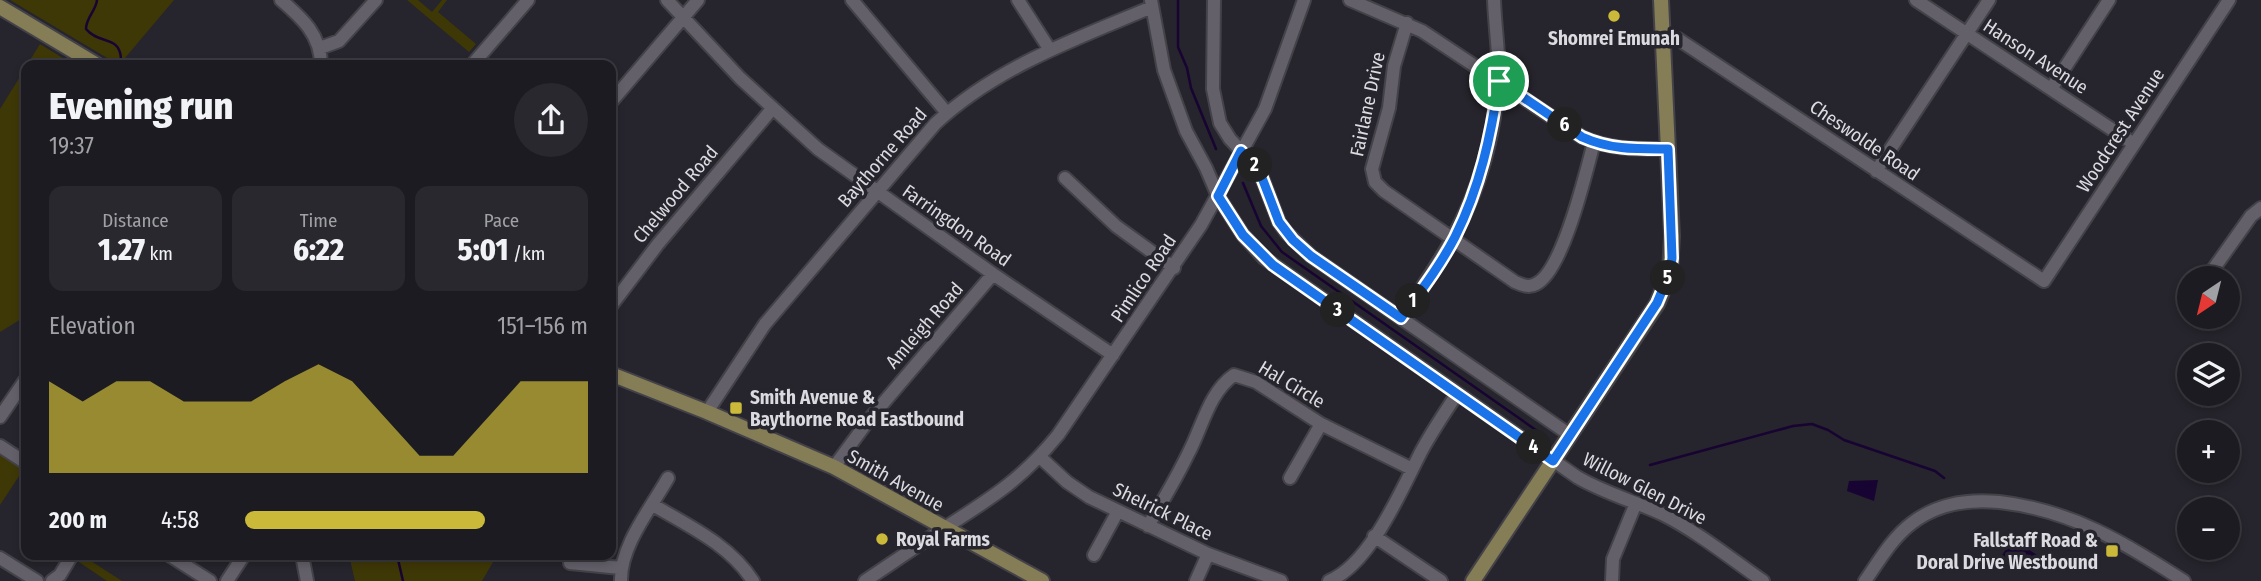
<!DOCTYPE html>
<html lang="en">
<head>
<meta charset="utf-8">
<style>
  :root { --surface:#1c1b21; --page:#29282e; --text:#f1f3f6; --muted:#a0a1a5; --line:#3a393f; --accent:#cbba39 }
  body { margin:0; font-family:"Fira Sans Condensed",sans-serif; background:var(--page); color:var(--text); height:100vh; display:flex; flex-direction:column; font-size:26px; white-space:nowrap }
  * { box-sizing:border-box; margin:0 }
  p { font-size:23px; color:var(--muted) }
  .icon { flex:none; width:38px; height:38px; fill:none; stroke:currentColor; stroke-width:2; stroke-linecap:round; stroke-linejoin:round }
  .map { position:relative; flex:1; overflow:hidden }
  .panel { position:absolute; left:21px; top:60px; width:595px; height:500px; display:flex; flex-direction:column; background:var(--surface); border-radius:14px; box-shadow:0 4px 10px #0003,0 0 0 2px var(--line) }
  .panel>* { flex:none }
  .needle { width:46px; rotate:215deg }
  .fabs { position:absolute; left:2177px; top:266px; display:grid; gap:14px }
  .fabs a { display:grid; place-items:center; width:63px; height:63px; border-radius:50%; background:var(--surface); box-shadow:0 4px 10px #0003,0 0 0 2px var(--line); font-size:35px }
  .pin { position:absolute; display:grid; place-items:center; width:60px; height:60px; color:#fff; margin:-30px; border:4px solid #fff; border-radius:50%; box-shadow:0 2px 7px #0007 }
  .km { position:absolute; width:35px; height:35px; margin:-18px; border-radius:50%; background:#222; color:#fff; font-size:19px; line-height:35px; text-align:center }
  .round { display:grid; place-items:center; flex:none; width:74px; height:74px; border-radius:37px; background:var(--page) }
  .head { display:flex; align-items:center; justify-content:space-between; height:119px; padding:0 28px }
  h1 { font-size:38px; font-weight:800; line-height:52px }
  .figures { display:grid; grid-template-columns:repeat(3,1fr); gap:10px; height:119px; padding:7px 28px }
  .figures div { display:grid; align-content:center; border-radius:14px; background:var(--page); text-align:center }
  .figures b { font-size:30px; font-weight:800 }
  .figures small { font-size:19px; font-weight:400 }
  .figures p { font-size:19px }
  .chart { height:196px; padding:14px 28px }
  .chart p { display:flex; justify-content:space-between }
  .chart svg { width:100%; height:126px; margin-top:7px; fill:var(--accent); opacity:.7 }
  ul { padding:0 28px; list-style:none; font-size:23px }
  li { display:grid; grid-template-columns:112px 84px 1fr; align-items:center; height:52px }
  li i { height:18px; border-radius:9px; background:var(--accent) }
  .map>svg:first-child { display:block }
  .green { fill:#3e3807 }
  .water { fill:#180432 }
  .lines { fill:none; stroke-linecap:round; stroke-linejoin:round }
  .stream { stroke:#180432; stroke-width:2.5 }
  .minor-casing { stroke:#444249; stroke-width:16 }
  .major-casing { stroke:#444249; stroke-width:18 }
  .minor { stroke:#63606a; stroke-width:12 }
  .major { stroke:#857d55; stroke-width:14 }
  .route-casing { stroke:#fff; stroke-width:14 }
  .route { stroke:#1a73e8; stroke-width:9 }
  .poi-dot { fill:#cbba39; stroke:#26242c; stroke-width:2.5 }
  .labels { text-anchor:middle; stroke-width:7; stroke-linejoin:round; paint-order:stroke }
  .poi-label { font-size:19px; font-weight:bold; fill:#dbdae0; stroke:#26242c; text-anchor:start }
  .street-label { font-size:19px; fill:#dbdae0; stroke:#26242c }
</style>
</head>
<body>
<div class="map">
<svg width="2261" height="581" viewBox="0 0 2261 581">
  <rect width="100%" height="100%" fill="#26242c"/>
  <!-- green -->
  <path class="green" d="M10,0h164l-55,65z
    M407,0h11l14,12 10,-12h5l-9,12 38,32 -7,8z
    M40,44l34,21h-47z
    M26,67v249l-26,16v-223z
    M0,455l23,15 -23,35z
    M349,555h148l-15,26h-127z
    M83,556l39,25h-15l-28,-19z"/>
  <!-- water -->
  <path class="water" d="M1878,480l-4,21 -27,-10 2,-10z
    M2011,541h4l22,14v5l-41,9v-4z"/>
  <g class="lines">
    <!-- stream -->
    <path class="stream" d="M97,0c-1,11 -11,17 -11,29 13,16 34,6 35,30
      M1178,0v47l9,21 4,20 25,61
      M1243,183l18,43 21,26 261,183
      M1650,465l143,-39 19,-2 16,6 16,10 91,31 9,7
      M397,555l6,26"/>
    <!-- minor casing -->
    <g class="minor-casing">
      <path id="minor" d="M281,0c21,18 40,35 40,65
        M667,0l73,78 78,71 175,125 120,81
        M852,0l95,113
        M1018,0l32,50
        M1151,0l13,70 22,61 20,37 12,28 25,39 21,23 313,219c27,16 57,24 85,37 36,18 68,44 101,67
        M1214,0l-1,89 7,34 10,16 29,31 20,52 7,10 25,24 259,179
        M1350,0l72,31 160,106c29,13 56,12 86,12
        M1916,0l218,144
        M1407,23l-13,43 -5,42 -17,61 3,13 9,9 131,91c7,3 14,6 21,2 27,-13 50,-112 58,-142
        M1663,37l15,2 366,242 185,-281
        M320,48l19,-7 37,-41
        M472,65l56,-65
        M2051,89l58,-89
        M611,102l87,-102
        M1876,171l113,-171
        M1065,178l51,48 58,42
        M2207,278l44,-62 10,-8
        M611,306l47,-62 114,-135
        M1401,318c47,-66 80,-119 93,-201 1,-12 4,-25 5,-37 0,-27 -4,-54 -5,-80
        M707,412l58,-88 170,-200c61,-57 141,-85 217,-117
        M0,417l26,-38
        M0,446l26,17
        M1040,457l27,25 22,15 119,57 73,27
        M834,467l34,-46 125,-147
        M1290,478l31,-54
        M653,505c36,21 77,40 100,76
        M1148,526c14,-24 28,-47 40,-72 14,-26 21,-62 46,-79l22,7 65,42 91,45
        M1374,536l67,45
        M169,555l41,26
        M302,555l5,26
        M1094,555l24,-44
        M0,558l37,23
        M570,563l51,5
        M52,581l8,-6 12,-20
        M227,581l17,-26
        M621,581c-1,-35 30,-73 47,-103
        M865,581c27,-18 53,-36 81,-54 47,-30 76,-48 112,-92l143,-210 64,-116 39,-109
        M1196,581l12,-27
        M1329,581c42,-17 73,-93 93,-131 11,-20 23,-38 35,-56
        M1612,581l1,-22 23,-56
        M1865,581c14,-20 27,-43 47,-58 26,-20 56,-24 87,-21 73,8 125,41 185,79"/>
    </g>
    <!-- major casing -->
    <g class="major-casing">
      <path id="major" d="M0,7l97,58
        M611,374l96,38 127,55 208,114
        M1473,581l184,-277 13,-32 2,-36 -11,-236"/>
    </g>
    <!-- minor -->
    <use href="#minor" class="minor"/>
    <!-- major -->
    <use href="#major" class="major"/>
  </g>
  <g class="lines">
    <!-- route casing -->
    <g class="route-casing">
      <path id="route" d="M1499,81l83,56c29,13 55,12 86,12l4,109 -2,14 -13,31 -104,158 -280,-196 -30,-30 -25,-39 23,-45 18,19 20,52 14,18 18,16 90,62c19,-26 39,-52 54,-81 25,-50 36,-101 44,-156z"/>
    </g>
    <!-- route -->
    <use href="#route" class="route"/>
  </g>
  <!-- markers -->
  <g class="poi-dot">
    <circle cx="1614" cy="16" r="7"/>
    <rect x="729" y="401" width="14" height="14" rx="3.5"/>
    <circle cx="882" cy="539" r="7"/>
    <rect x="2105" y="544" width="14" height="14" rx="3.5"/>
  </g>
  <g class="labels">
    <!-- poi labels -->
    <g class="poi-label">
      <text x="1614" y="45" text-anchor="middle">Shomrei Emunah</text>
      <text x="750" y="404">Smith Avenue &amp;<tspan x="750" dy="22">Baythorne Road Eastbound</tspan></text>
      <text x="896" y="546">Royal Farms</text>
      <text x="2098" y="547" text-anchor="end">Fallstaff Road &amp;<tspan x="2098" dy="22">Doral Drive Westbound</tspan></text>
    </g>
    <!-- street labels -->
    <g class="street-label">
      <text transform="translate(2036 56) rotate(33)" y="7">Hanson Avenue</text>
      <text transform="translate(1367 104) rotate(-78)" y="7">Fairlane Drive</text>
      <text transform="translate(2120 130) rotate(-57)" y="7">Woodcrest Avenue</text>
      <text transform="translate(1865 140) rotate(34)" y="7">Cheswolde Road</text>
      <text transform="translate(882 157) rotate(-49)" y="7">Baythorne Road</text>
      <text transform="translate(675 194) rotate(-50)" y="7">Chelwood Road</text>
      <text transform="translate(957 225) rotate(35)" y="7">Farringdon Road</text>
      <text transform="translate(1143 278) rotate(-56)" y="7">Pimlico Road</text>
      <text transform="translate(924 325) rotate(-49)" y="7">Amleigh Road</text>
      <text transform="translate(1292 384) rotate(31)" y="7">Hal Circle</text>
      <text transform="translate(896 480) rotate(29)" y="7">Smith Avenue</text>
      <text transform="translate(1645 488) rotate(27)" y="7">Willow Glen Drive</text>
      <text transform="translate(1163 511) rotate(26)" y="7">Shelrick Place</text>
    </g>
  </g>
</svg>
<div class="fabs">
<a><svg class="needle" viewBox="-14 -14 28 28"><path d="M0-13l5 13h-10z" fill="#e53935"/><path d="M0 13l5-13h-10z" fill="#a0a1a5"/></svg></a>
<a><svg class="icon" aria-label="layers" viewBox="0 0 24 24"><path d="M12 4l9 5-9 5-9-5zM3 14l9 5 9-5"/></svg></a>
<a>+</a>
<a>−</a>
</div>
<div class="pin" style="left:1499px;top:81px;background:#1e9e55"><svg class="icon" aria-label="arrive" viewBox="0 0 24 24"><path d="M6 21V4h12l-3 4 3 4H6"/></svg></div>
<b class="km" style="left:1413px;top:301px">1</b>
<b class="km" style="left:1255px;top:165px">2</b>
<b class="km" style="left:1338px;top:310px">3</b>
<b class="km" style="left:1534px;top:447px">4</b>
<b class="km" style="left:1668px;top:278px">5</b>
<b class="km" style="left:1565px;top:125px">6</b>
<section class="panel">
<div class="head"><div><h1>Evening run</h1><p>19:37</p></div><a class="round"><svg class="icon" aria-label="share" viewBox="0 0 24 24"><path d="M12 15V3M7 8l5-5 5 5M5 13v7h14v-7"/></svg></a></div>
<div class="figures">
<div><p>Distance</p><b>1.27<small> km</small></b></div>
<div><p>Time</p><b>6:22</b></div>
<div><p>Pace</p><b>5:01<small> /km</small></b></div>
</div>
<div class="chart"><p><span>Elevation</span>151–156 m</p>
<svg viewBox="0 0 160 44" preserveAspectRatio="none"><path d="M0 44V12L10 19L20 12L30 12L40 19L50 19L60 19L70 12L80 6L90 12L100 25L110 38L120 38L130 25L140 12L150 12L160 12V44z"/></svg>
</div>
<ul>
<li><b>200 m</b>4:58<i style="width:70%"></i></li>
</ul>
</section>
</div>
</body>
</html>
